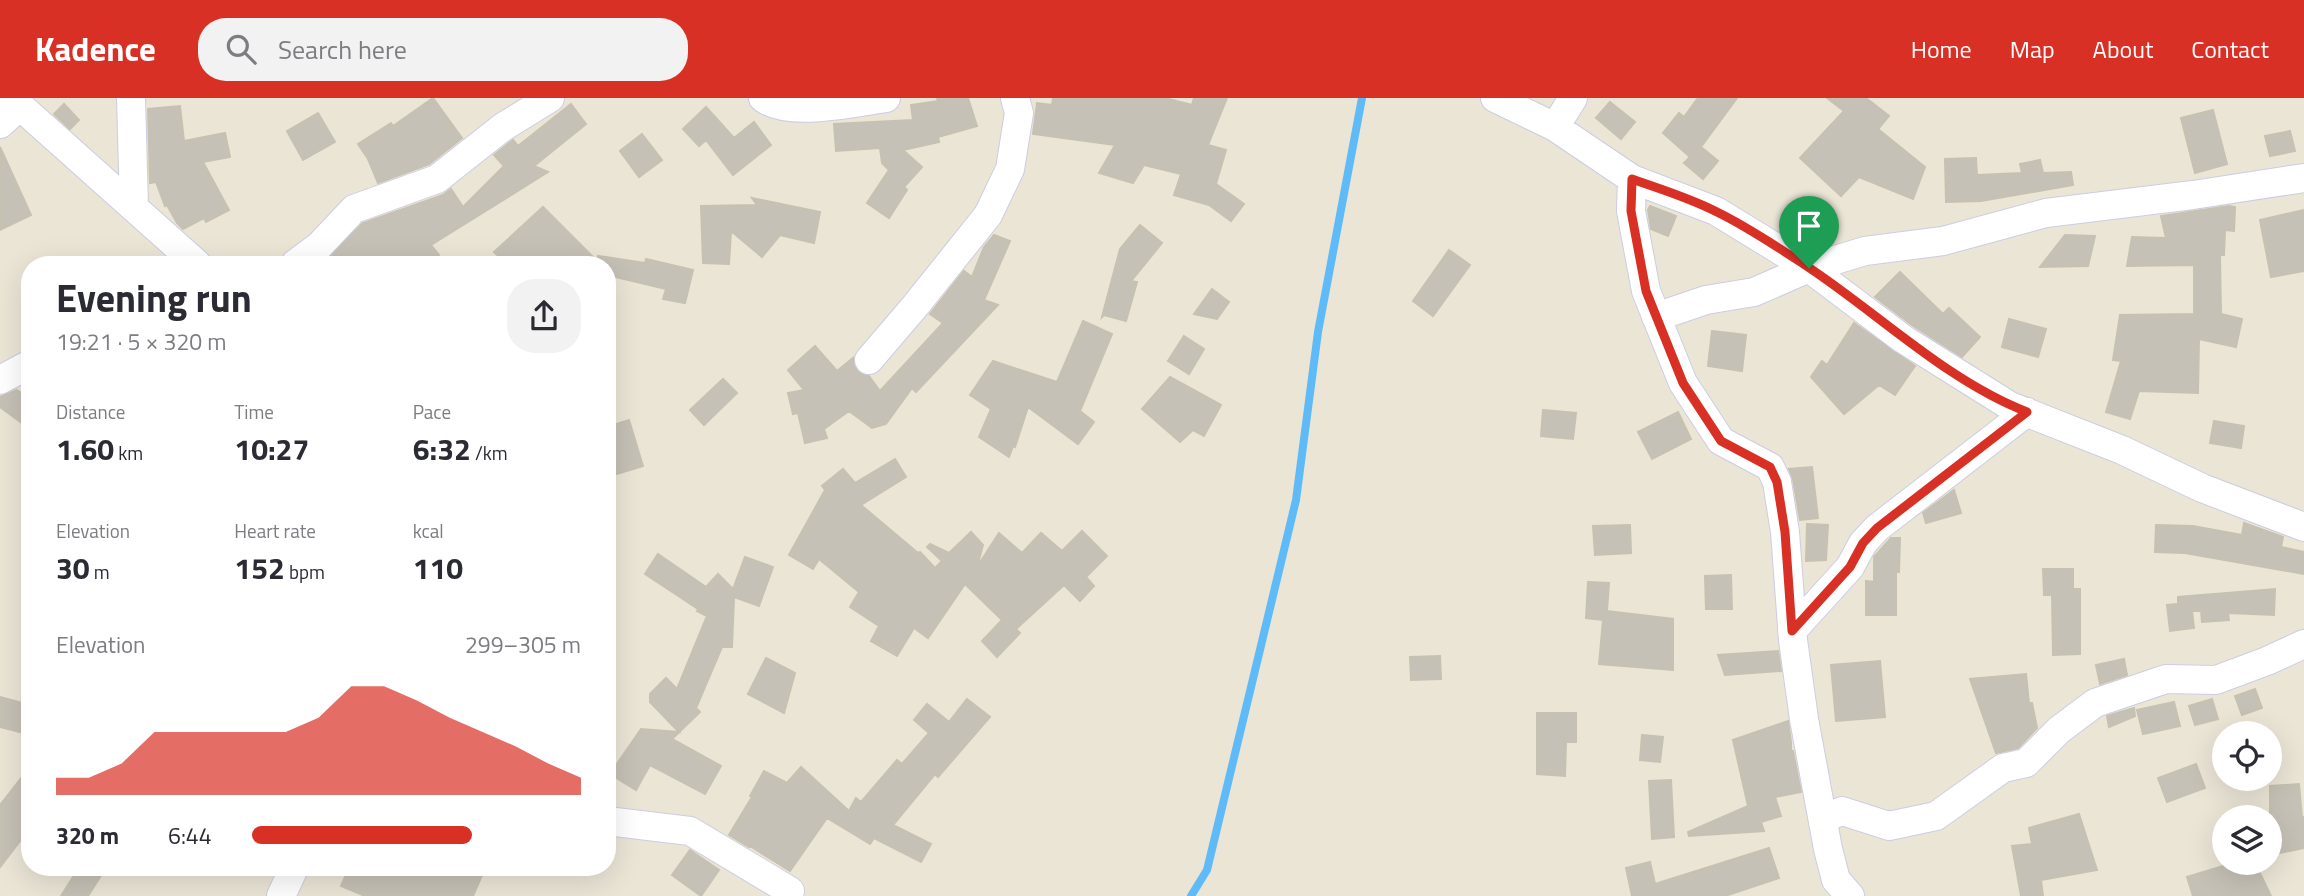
<!DOCTYPE html>
<html lang="en">
<head>
<meta charset="utf-8">
<style>
  :root { --surface:#fff; --page:#f2f2f3; --text:#2b2b33; --muted:#7c7c81; --accent:#d93025 }
  body { margin:0; font-family:"Titillium Web",sans-serif; background:var(--page); color:var(--text); height:100vh; display:flex; flex-direction:column; font-size:26px; white-space:nowrap }
  * { box-sizing:border-box; margin:0 }
  p { font-size:23px; color:var(--muted) }
  .icon { flex:none; width:38px; height:38px; fill:none; stroke:currentColor; stroke-width:2; stroke-linecap:round; stroke-linejoin:round }
  .map { position:relative; flex:1; overflow:hidden }
  .side { position:absolute; left:21px; top:158px; width:595px; height:620px; display:flex; flex-direction:column; background:var(--surface); border-radius:28px; box-shadow:0 7px 28px #0002 }
  .side>* { flex:none }
  .buttons { position:absolute; left:2212px; top:623px; display:grid; gap:14px }
  .buttons a { display:grid; place-items:center; width:70px; height:70px; border-radius:50%; background:var(--surface); box-shadow:0 7px 28px #0002; font-size:35px }
  .pin { position:absolute; display:grid; place-items:center; width:60px; height:60px; color:#fff; margin:-72px -30px; border-radius:50% 50% 50% 0; rotate:-45deg; box-shadow:0 0 7px #0007 }
  .pin .icon { rotate:45deg }
  .round { display:grid; place-items:center; flex:none; width:74px; height:74px; border-radius:28px; background:var(--page) }
  .headline { display:flex; align-items:center; justify-content:space-between; height:119px; padding:0 35px }
  h1 { font-size:38px; font-weight:700; line-height:52px }
  .figures { display:grid; grid-template-columns:repeat(3,1fr); gap:10px; height:119px; padding:7px 35px }
  .figures div { display:grid; align-content:center }
  .figures b { font-size:30px; font-weight:700 }
  .figures small { font-size:19px; font-weight:400 }
  .figures p { font-size:19px }
  .chart { height:196px; padding:14px 35px }
  .chart p { display:flex; justify-content:space-between }
  .chart svg { width:100%; height:126px; margin-top:7px; fill:var(--accent); opacity:.7 }
  ul { padding:0 35px; list-style:none; font-size:23px }
  li { display:grid; grid-template-columns:112px 84px 1fr; align-items:center; height:52px }
  li i { height:18px; border-radius:9px; background:var(--accent) }
  header { display:flex; align-items:center; gap:42px; box-sizing:border-box; height:98px; padding:0 35px; background:var(--accent); color:#fff }
  header strong { font-size:33px }
  nav { display:flex; gap:38px; margin-inline-start:auto; font-size:24px }
  .search { width:490px; height:63px; background:var(--page); display:flex; align-items:center; gap:18px; box-sizing:border-box; padding:0 24px; border-radius:28px; color:var(--muted); font-size:26px }
  .map>svg:first-child { display:block }
  .lines { fill:none; stroke-linecap:round; stroke-linejoin:round }
  .stream { stroke:#5fbbf8; stroke-width:8 }
  .building { fill:#c6c1b6; stroke:#c6c1b0; stroke-width:2 }
  .street-casing { stroke:#cccde2; stroke-width:30 }
  .street { stroke:#fff; stroke-width:28 }
  .route-casing { stroke:#fff; stroke-width:14 }
  .route { stroke:#d93025; stroke-width:9 }
</style>
</head>
<body>
<header>
<strong>Kadence</strong>
<div class="search"><svg class="icon" aria-label="search" viewBox="0 0 24 24"><circle cx="10" cy="10" r="6"/><path d="M15 15l6 6"/></svg>Search here</div>
<nav><a>Home</a><a>Map</a><a>About</a><a>Contact</a></nav>
</header>
<div class="map">
<svg width="2304" height="798" viewBox="0 0 2304 798">
  <rect width="100%" height="100%" fill="#ebe5d6"/>
  <g class="lines">
    <!-- stream -->
    <path class="stream" d="M1191,798l16,-26 89,-370 22,-168 44,-234"/>
  </g>
  <!-- building -->
  <path class="building" d="M433,0l29,40 -33,26 -51,19 -10,-24 -10,-15 33,-21 2,3z
    M937,0h31l9,28 -39,11 1,5 -36,8 19,17 -18,20 3,3 -18,28 -22,-15 22,-33 -7,-7 -2,-15 -44,3 -2,-27 79,-4 -2,-15 27,-4z
    M1053,0h112l27,7 2,-7h33l-19,47 18,5 -10,34 28,20 -13,17 -22,-16 -35,-10 7,-21 -37,-9 -11,18 -34,-10 16,-28 -82,-11 4,-31 15,2z
    M1698,0h39l-36,49 17,14 -15,18 -19,-16 6,-6 -27,-24 16,-20 5,4z
    M1827,0h39l23,18 -11,13 47,38 -12,32 -54,-22 -18,19 -41,-38 44,-47z
    M1610,4l25,20 -14,17 -25,-21z
    M64,6l15,16 -9,9 -16,-15z
    M571,6l15,20 -52,42 14,6 -117,73 8,10 -10,9h-107l41,-41 80,-28 8,-6 12,18 41,-41 -10,-11 19,-15 5,6z
    M180,8l4,35 41,-8 5,24 -27,5 26,48 -23,12 -2,-4 -21,11 -6,-6 -10,-18 -2,1 -9,-24 -6,1 -2,-74z
    M706,9l28,31 20,-16 17,23 -38,30 -27,-35 -7,6 -16,-17z
    M2213,12l14,54 -32,9 -14,-55z
    M318,15l17,29 -32,18 -16,-29z
    M2290,33l5,20 -25,5 -5,-20z
    M642,36l20,26 -23,17 -19,-26z
    M0,49l31,68 -31,15z
    M1976,60l1,17 45,-2 -2,-9 20,-4 3,13 28,-1 2,13 -92,16 -35,1 -1,-43z
    M752,100l68,14 -6,31 -34,-8 -18,22 -31,-26 -2,33 -26,-1 -2,-57 56,-1z
    M1650,108l26,10 -8,20 -17,-7 -3,-19z
    M2229,108l6,1 -1,24 -9,-1 -1,25h-4l1,59 21,5 -6,28 -37,-8 -1,54 -59,-2 -9,28 -24,-7 15,-51 -8,-1 7,-45 74,-1v-49l-67,1 5,-29 34,1 -5,-22z
    M543,109l54,54 1,-5 47,7 1,-4 47,11 -8,33 -22,-4 3,-10 -59,-14v-11h-101l-12,-12z
    M2304,112v61l-33,6 -11,-57z
    M1140,127l22,18 -31,38 6,1 -11,39 -22,-6 -2,2 18,-68z
    M994,137l16,6 -26,59 14,5 -82,87 -4,-4 -26,36 -14,4 -23,-17 -25,18 3,9 -22,5 -7,-30 -5,1 -5,-21 16,-3 -16,-20 27,-24 22,25 16,-13 1,8 4,6 11,4 11,15 63,-68 -13,-9 34,-43 8,6 12,-30z
    M2065,137l30,1 -7,30 -48,1z
    M1449,152l21,15 -37,51 -20,-15z
    M1900,174l43,42 6,-6 31,29 -18,20 -50,-32 -37,-28z
    M1212,191l17,13 -12,17 -23,-5z
    M2009,221l37,10 -8,28 -36,-10z
    M1083,223l29,13 -32,77 14,11 -16,22 -50,-37 -13,40 -2,-1 -4,11 -30,-20 12,-28 -21,-14 23,-34 64,21z
    M1854,225l61,43 -20,29 -16,-10 -35,29 -33,-37 11,-16 5,4z
    M1712,233l34,4 -4,36 -34,-5z
    M1184,238l20,13 -15,25 -21,-13z
    M1170,279l51,28 -17,31 -11,-6 -13,12 -38,-33z
    M723,281l14,14 -33,32 -14,-15z
    M17,292l13,9v30l-30,-22v-10z
    M1543,312l33,3 -3,26 -32,-3z
    M1678,314l13,27 -39,20 -14,-27z
    M629,322l14,46 -36,11v-50z
    M2214,323l30,5 -3,22 -31,-5z
    M895,361l11,18 -45,28 57,48 2,-1 15,16 7,-7 -15,-14 3,-3 19,9 22,-21 12,13 -6,22 22,-34 23,20 19,-20 21,18 20,-20 25,25 -21,21 8,9 -14,15 -16,-16 -48,44 4,4 -23,24 -15,-16 20,-21 -37,-36 -37,54 -14,-10 -17,28 -26,-15 8,-15 -29,-19 9,-15 -40,-33 -6,10 -24,-14 36,-65 -3,-4 21,-17 12,14z
    M1812,369l6,51 -18,2 -7,-41 -4,-10z
    M1954,392l7,23 -35,10 -3,-10z
    M2244,425l39,14 -2,10 23,5v22l-119,-21 -30,-1 1,-27 37,1 49,9z
    M1807,426l21,1 -2,35 -20,1z
    M1630,427l1,28 -36,2 -2,-29z
    M1891,440h9l-1,34h-3v43h-30v-34l8,1v-25z
    M658,456l48,33 12,-13 15,15 12,-32 28,10 -14,39 -25,-9 -2,50h-10l-26,61 4,4 -28,27 49,27 -16,28 -55,-29 -14,25 -26,-16 31,-45 38,3 -29,-30v-8l16,-16 11,11 30,-73 -10,-5 1,-2 -53,-35z
    M2043,471h30v20h7v65l-27,1 -1,-60h-8z
    M1731,477l1,34h-26l-1,-33z
    M1588,484l21,1 -2,28 66,8v51l-74,-6 4,-44 -17,-2z
    M2275,491l-1,26 -46,-2 1,7 -27,2 -1,-11h-9l2,17 -24,3 -3,-26 11,-1v-7z
    M1778,553l3,20 -56,4 -7,-20z
    M1440,558l1,23 -30,1 -1,-23z
    M766,560l29,15 -11,40 -36,-19z
    M2124,561l3,16 -27,9 -4,-19z
    M1880,563l5,56 -49,4 -5,-56z
    M2026,576l3,29h3l5,25 -19,20 -22,5 -26,-74z
    M2255,591l7,19 -20,7 -7,-19z
    M0,599l26,7 -6,28 -20,-5z
    M967,601l23,18 -52,60 -3,-3 -42,51 38,19 -10,18 -47,-24 -4,6 -43,-26 -37,53 -40,-25 -1,1 -20,-12 23,-38 -2,-1 14,-25 23,12 14,-16 48,44 7,-13 5,4 36,-42 5,4 27,-31 -15,-13 13,-16 22,18z
    M2212,601l6,20 -23,6 -6,-19z
    M2174,604l6,24 -37,8 -6,-24z
    M2134,610l1,8 -26,11 -2,-11z
    M1537,615h39v29h-10l-1,34 -28,-2z
    M1788,623l3,21v9h2l8,41 -26,5 6,19 -20,6 3,9 -75,5 -1,-4 60,-26 -15,-66z
    M1642,637l21,2 -3,25 -20,-2z
    M2196,666l9,24 -38,14 -9,-24z
    M30,669v61l-30,39v-62z
    M1671,682l3,57 -22,2 -3,-58z
    M2299,686l3,34 2,-1v31l-34,7v-69z
    M2079,716l18,56 -56,10 2,16h-22l-9,-50 20,-2 -3,-16z
    M1769,750l10,30 -54,18h-93l-6,-28 24,-6 5,22z
    M690,752l29,20 -18,26 -29,-21z
    M2233,765h22l16,33h-78l-6,-19z
    M80,768h27l-19,30h-27z
    M350,768h136l-13,30h-108l-24,-10z"/>
  <g class="lines">
    <!-- street casing -->
    <g class="street-casing">
      <path id="street" d="M11,0l186,166
        M131,0l3,109
        M763,0c26,20 91,4 123,0
        M1495,0l60,29 77,52 84,32 93,57 56,-17 78,-10 103,-28 147,-18 111,-17
        M0,26l20,-18
        M1555,29l18,-29
        M1632,81l-1,32 15,80 37,92 38,58 49,26 7,15 8,50 8,108 11,79 24,130 8,31 14,16
        M295,166l24,-18 35,-37 83,-30 66,-52 47,-29
        M1656,219l50,-17 48,-8 55,-24 94,71 107,67 112,44 80,38 102,39
        M869,262l47,-55 72,-90 22,-46 9,-56 -4,-15
        M0,282l30,-16
        M1792,533l58,-64 13,-24 14,-15 150,-116
        M1824,720l18,-7 47,15 47,-10 67,-48 23,-5 33,-33 36,-27 71,-24 50,1 51,-19 37,-17
        M607,723l83,10 100,60 -1,5
        M281,798l14,-30"/>
    </g>
    <!-- street -->
    <use href="#street" class="street"/>
  </g>
  <g class="lines">
    <!-- route casing -->
    <g class="route-casing">
      <path id="route" d="M1632,81c28,10 58,19 85,33 31,15 62,36 91,55 71,47 139,114 219,145l-150,116 -14,15 -13,24 -58,64 -7,-99 -8,-50 -7,-15 -49,-26 -38,-58 -37,-92 -15,-80z"/>
    </g>
    <!-- route -->
    <use href="#route" class="route"/>
  </g>
</svg>
<div class="buttons">
<a><svg class="icon" aria-label="locate" viewBox="0 0 24 24"><circle cx="12" cy="12" r="6"/><path d="M12 2v4M12 18v4M2 12h4M18 12h4"/></svg></a>
<a><svg class="icon" aria-label="layers" viewBox="0 0 24 24"><path d="M12 4l9 5-9 5-9-5zM3 14l9 5 9-5"/></svg></a>
</div>
<div class="pin" style="left:1809px;top:170px;background:#1e9e55"><svg class="icon" aria-label="arrive" viewBox="0 0 24 24"><path d="M6 21V4h12l-3 4 3 4H6"/></svg></div>
<section class="side">
<div class="headline"><div><h1>Evening run</h1><p>19:21 · 5 × 320 m</p></div><a class="round"><svg class="icon" aria-label="share" viewBox="0 0 24 24"><path d="M12 15V3M7 8l5-5 5 5M5 13v7h14v-7"/></svg></a></div>
<div class="figures">
<div><p>Distance</p><b>1.60<small> km</small></b></div>
<div><p>Time</p><b>10:27</b></div>
<div><p>Pace</p><b>6:32<small> /km</small></b></div>
</div>
<div class="figures">
<div><p>Elevation</p><b>30<small> m</small></b></div>
<div><p>Heart rate</p><b>152<small> bpm</small></b></div>
<div><p>kcal</p><b>110</b></div>
</div>
<div class="chart"><p><span>Elevation</span>299–305 m</p>
<svg viewBox="0 0 160 44" preserveAspectRatio="none"><path d="M0 44V38L10 38L20 33L30 22L40 22L50 22L60 22L70 22L80 17L90 6L100 6L110 11L120 17L130 22L140 27L150 33L160 38V44z"/></svg>
</div>
<ul>
<li><b>320 m</b>6:44<i style="width:67%"></i></li>
</ul>
</section>
</div>
</body>
</html>
